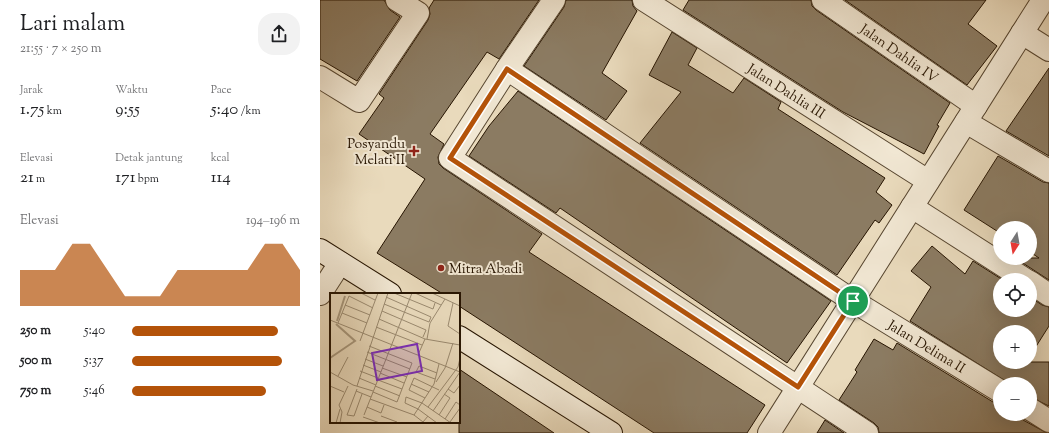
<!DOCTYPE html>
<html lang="id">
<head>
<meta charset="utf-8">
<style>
  :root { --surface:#fff; --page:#f2f2f2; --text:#202124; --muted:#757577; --accent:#b45309 }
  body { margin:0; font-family:"Sorts Mill Goudy",serif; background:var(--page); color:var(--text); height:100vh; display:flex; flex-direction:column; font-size:15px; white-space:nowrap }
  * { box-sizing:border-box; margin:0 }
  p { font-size:13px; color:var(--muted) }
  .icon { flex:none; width:22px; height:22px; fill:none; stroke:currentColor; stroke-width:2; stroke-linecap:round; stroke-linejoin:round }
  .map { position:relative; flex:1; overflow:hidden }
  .details { display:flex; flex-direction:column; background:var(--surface); width:320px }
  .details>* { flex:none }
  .needle { width:26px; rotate:191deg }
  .fabs { position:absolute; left:673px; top:221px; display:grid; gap:8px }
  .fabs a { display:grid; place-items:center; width:44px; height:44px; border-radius:50%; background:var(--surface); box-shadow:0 4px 16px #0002; font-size:20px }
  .pin { position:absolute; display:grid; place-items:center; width:34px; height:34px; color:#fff; margin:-17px; border:2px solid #fff; border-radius:50%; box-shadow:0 1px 4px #0007 }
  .round { display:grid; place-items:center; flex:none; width:42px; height:42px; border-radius:16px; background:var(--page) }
  .summary { display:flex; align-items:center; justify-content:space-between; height:68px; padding:0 20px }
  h1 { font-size:22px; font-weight:600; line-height:30px }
  .figures { display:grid; grid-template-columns:repeat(3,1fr); gap:6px; height:68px; padding:4px 20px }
  .figures div { display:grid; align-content:center }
  .figures b { font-size:17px; font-weight:600 }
  .figures small { font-size:11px; font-weight:400 }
  .figures p { font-size:11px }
  .chart { height:112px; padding:8px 20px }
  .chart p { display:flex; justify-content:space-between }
  .chart svg { width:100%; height:72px; margin-top:4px; fill:var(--accent); opacity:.7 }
  ul { padding:0 20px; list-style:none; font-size:13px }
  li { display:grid; grid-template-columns:64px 48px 1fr; align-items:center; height:30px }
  li i { height:10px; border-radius:5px; background:var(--accent) }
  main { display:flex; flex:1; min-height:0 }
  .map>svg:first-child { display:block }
  .building { fill:#8b7b62; stroke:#261401 }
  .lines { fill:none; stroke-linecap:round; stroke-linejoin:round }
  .street-casing { stroke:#574630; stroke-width:24 }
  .secondary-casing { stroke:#261401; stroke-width:24 }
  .street { stroke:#f1e7d3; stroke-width:22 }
  .secondary { stroke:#f1e7d3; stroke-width:22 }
  .route-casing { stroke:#fff; stroke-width:8 }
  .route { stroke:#b45309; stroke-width:5 }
  .poi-dot { fill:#8f2418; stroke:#f1e7d3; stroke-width:1.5 }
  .labels { text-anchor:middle; stroke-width:4; stroke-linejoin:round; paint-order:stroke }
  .street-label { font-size:14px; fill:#261401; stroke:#f1e7d3 }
  .poi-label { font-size:14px; fill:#261401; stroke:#f1e7d3; text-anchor:end }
  .inset-river { fill:none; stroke:#a7977c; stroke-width:2 }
  .inset-road { fill:none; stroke:#9b8b71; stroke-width:1 }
  .view { fill:#7b2cbf; fill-opacity:0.15; stroke:#7b2cbf; stroke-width:2 }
  .inset-edge { fill:none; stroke:#261401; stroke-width:2 }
</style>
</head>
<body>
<main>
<section class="details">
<div class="summary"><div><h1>Lari malam</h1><p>21:55 · 7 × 250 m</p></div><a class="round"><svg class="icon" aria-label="share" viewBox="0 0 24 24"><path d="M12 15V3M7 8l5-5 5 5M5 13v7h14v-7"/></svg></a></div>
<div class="figures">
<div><p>Jarak</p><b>1.75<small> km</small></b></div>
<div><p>Waktu</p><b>9:55</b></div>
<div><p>Pace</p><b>5:40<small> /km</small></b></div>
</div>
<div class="figures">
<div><p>Elevasi</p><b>21<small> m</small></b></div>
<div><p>Detak jantung</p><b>171<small> bpm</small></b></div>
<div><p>kcal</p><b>114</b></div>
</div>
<div class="chart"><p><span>Elevasi</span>194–196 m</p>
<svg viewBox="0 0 160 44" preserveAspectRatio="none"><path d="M0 44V22L10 22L20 22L30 6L40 6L50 22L60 38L70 38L80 38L90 22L100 22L110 22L120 22L130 22L140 6L150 6L160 22V44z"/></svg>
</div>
<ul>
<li><b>250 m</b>5:40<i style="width:87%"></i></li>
<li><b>500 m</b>5:37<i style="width:89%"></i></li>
<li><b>750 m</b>5:46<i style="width:80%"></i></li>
</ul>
</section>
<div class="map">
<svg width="729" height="433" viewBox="0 0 729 433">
  <rect width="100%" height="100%" fill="#e9dabc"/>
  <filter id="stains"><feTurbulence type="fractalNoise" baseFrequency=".005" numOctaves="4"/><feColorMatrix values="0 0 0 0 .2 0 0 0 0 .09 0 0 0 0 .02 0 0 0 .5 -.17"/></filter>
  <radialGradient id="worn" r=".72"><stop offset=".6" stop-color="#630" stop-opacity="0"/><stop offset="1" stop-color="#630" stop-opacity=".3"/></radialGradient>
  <!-- building -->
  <path class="building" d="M0,0h64l6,10 10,7 -43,64 -37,-22z
    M114,0h105l-40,59 -12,-7 -57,82 14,10 -6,13 1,7 4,4 99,66 -13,18 236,153 -18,28h-93l-195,-127v-12h-16l-66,-41 48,-74 -66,-45 25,-36 -5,-4 49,-74 2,-6 -1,-6z
    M246,0h66l1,6 4,5 -35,62 25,18 -21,29 -82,-54 40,-59z
    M369,0h122l1,6 4,4 134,93 -13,22 2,1 -15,28 -81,-42 -160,-102z
    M525,0h141l-18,24 29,22 -30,39z
    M352,32l25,16 -9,17 45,28 11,-15 37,24 -3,7 107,69 -9,14 16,13 -13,18 -4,-3 -38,55 -197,-132 41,-51 -32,-17z
    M729,68v88l-43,-25z
    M198,91l313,210 -44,62 -227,-155 -4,5 -87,-57 20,-30z
    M678,156l45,26 6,1v97l-34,-22h24l-9,-6v-24h-30v5l-36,-23z
    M612,246l33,28 8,-13 30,19h-3v30h30v-13l12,8 7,2v19l-19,30v-24h-30v30h49v44l-19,-9v-13h-20l-100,-63 21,-34 -20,-16z
    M554,339l19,11 4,-7 96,59 7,1v11h19l4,6 24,13h-168l-1,-6 -4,-4 -35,-23 18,-28 -2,-2z
    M139,369l95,64h-95z
    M505,420l19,13h-27z"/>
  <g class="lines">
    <!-- street casing -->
    <g class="street-casing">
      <g id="street">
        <path d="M234,0l-47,69 -57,89 417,275"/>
        <path id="s1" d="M324,0l284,181"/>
        <path id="s2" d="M503,0l153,106"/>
        <path d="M702,33l27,17"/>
        <path id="s3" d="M187,69l346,232 147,90"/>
        <path d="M0,77l39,24 59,-88 -21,-13"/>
        <path d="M646,122l83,49"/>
        <path d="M592,207l114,73"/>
        <path d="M710,282l19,13"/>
        <path d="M0,294l20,-31"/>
        <path d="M710,409l19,12"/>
        <path d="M449,433l274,-433"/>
      </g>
    </g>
    <!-- secondary casing -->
    <g class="secondary-casing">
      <path id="secondary" d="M0,250l70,44
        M139,337l152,96"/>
    </g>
    <!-- street -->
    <use href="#street" class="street"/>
    <!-- secondary -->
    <use href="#secondary" class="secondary"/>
  </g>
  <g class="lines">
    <!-- route casing -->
    <g class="route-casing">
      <path id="route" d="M187,69l346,232 -55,86 -348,-229z"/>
    </g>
    <!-- route -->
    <use href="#route" class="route"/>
  </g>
  <!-- markers -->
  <g class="poi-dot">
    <path d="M92 145h4v4h4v4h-4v4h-4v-4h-4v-4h4z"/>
    <circle cx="121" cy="268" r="4"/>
  </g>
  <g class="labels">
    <!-- street labels -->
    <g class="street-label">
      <text dy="5" stroke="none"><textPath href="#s2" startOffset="93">Jalan Dahlia IV</textPath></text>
      <text dy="5" stroke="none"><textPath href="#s1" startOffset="169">Jalan Dahlia III</textPath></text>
      <text dy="5" stroke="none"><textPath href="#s3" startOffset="503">Jalan Delima II</textPath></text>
    </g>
    <!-- poi labels -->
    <g class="poi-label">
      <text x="85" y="148">Posyandu<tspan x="85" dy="16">Melati II</tspan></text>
      <text x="129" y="273" text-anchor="start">Mitra Abadi</text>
    </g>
  </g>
  <!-- overview -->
  <g transform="translate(10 293)">
    <rect width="130" height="130" fill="#e9dabc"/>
    <path class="inset-river" d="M7,28l8,-25M0,65l25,-17 -19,-17"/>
    <path class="inset-road" d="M31,0l14,7M64,0l39,16 2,-6M85,0l26,12M102,0l28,13M123,10l-5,23 12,8M54,11l45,18 2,-5 -45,-20M15,12l25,10M52,18l44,19 -3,7M12,20l25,10M49,26l46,20 35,6M0,27l130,52M8,30l11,-27 24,12M46,34l46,18M97,46l3,-16 15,-24M30,48l18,-48M39,53l43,17 -15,39 -24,-10M37,59l43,17M88,62l7,-16M35,66l18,7M33,72l18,7M52,75l25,9M30,78l18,7M0,79l23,13 20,6M50,80l24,10M8,83l10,-19M29,85l17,7M105,86l-19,-7 3,-6 18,7M48,87l24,9M106,89l9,-14 8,-25M81,91l18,8M0,93l14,6M27,93l31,-93M45,93l25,10M27,96l-10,26 7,1 8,-22M118,96l6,4 6,-8M26,98l15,6M95,105l-16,-8 5,-12 25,12M40,106l44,16 20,-31 5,-20M37,114l14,6 3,-8M98,114l30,-40 2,-9M103,118l27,-39M34,122l48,-122M84,122l9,7 5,-6M109,122l11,-17 -6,-4M51,123l16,6M33,124l17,6M115,126l11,-17 4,3M120,129l10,-14M6,130l4,-14M10,130l2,-11 -3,-7 9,-19M107,130l-19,-14 -13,-6 1,-6 16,6 29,20"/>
    <path class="view" d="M87,51l5,27 -45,9 -5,-27z"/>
    <rect width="130" height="130" class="inset-edge"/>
  </g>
  <rect width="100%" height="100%" filter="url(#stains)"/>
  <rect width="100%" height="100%" fill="url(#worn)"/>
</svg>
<div class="fabs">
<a><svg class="needle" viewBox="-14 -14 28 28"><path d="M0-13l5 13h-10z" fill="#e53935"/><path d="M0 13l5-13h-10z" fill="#757577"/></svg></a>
<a><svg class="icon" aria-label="locate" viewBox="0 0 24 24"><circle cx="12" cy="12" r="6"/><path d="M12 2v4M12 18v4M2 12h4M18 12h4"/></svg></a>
<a>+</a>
<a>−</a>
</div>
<div class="pin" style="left:533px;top:301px;background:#1e9e55"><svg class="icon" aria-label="arrive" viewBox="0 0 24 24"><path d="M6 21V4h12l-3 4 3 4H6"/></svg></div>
</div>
</main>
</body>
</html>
